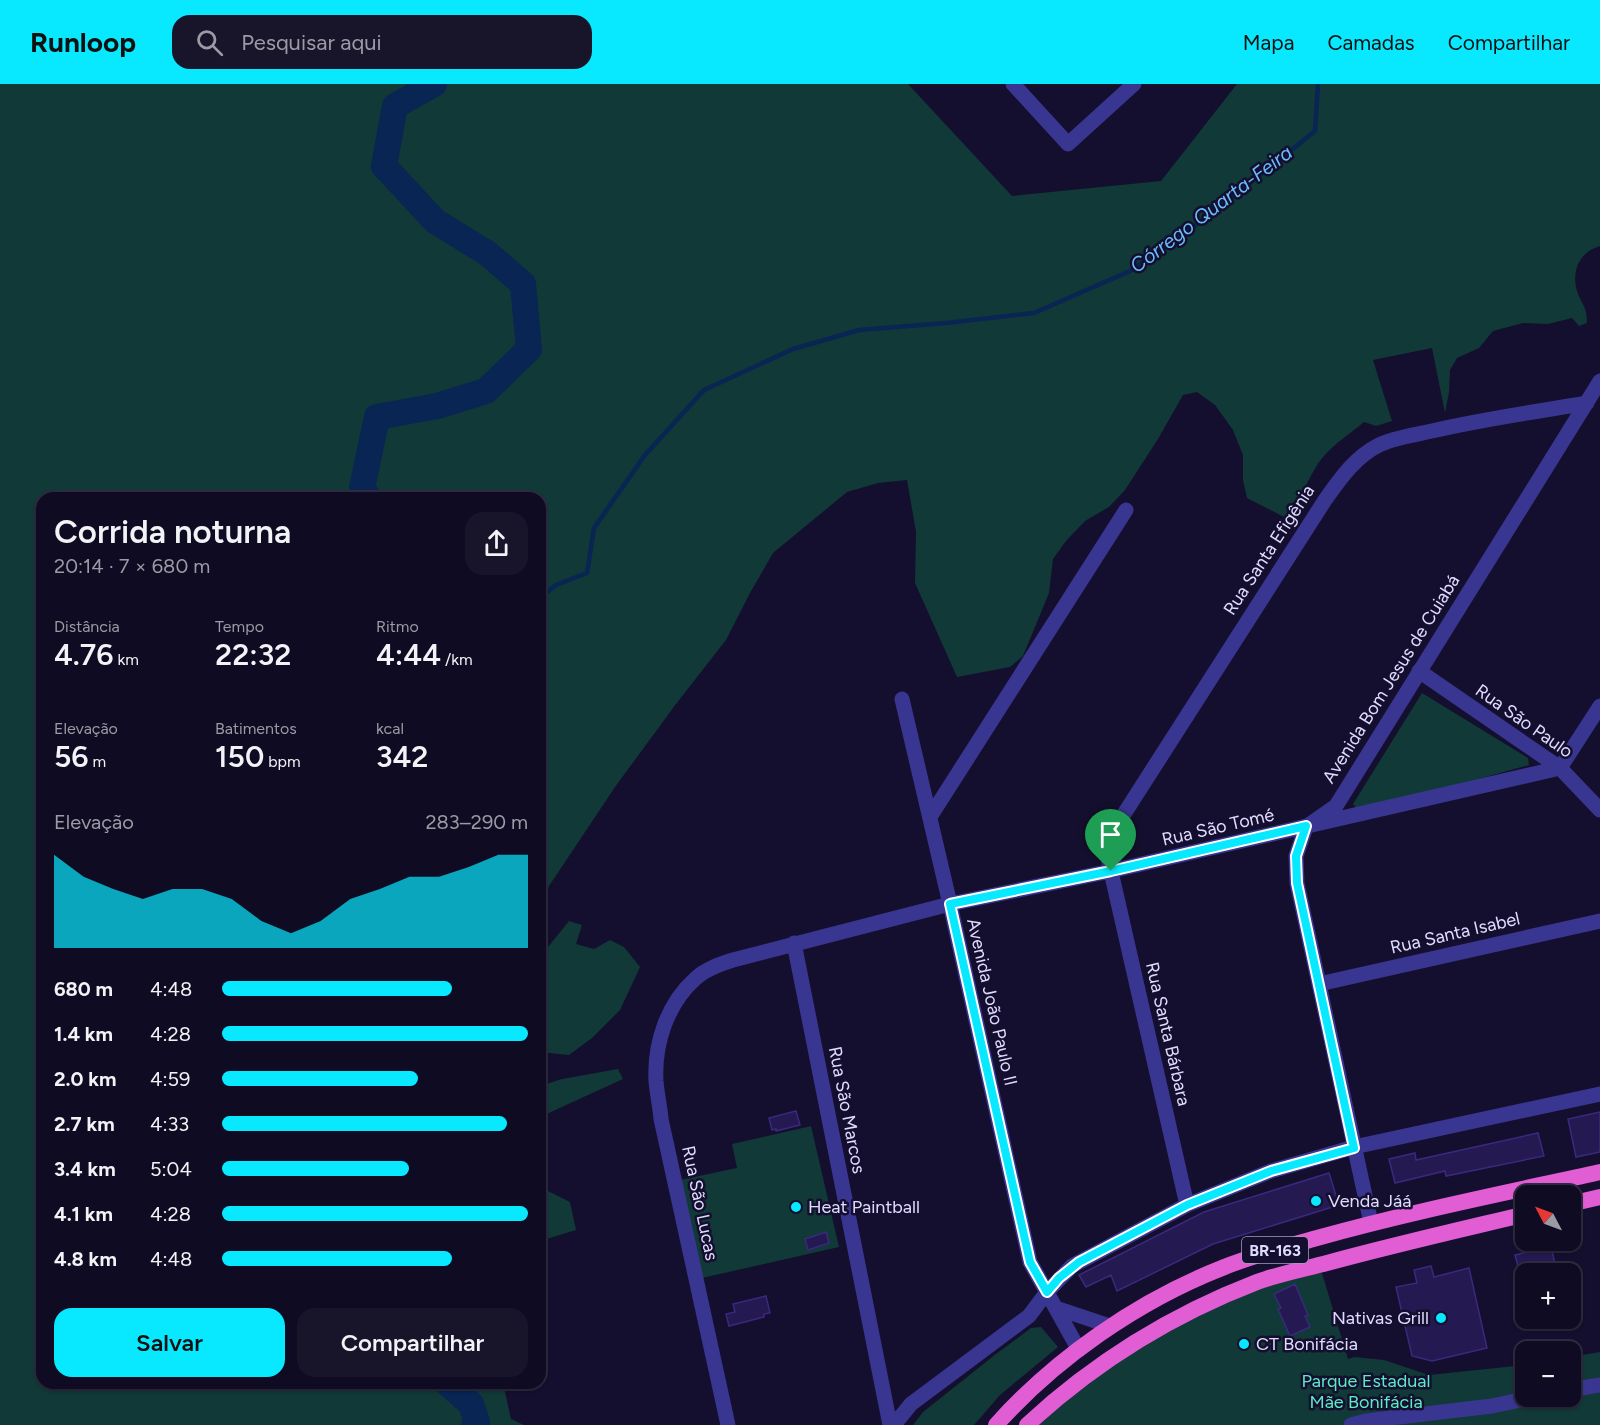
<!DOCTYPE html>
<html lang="pt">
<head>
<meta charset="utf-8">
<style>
  :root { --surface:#0f0b22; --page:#18142a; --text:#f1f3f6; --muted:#9b9ba5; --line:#2f2b40; --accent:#08e8ff }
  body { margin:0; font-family:Figtree,sans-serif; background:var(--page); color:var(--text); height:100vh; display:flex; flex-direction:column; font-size:22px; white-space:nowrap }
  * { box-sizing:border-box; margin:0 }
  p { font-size:20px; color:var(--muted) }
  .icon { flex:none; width:33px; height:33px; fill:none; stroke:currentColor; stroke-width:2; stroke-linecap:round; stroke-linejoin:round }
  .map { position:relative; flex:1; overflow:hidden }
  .drawer { position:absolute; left:36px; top:408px; width:510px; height:897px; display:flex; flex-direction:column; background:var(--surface); border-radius:18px; box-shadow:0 2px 4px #0004,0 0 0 2px var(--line) }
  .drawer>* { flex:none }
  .needle { width:39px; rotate:311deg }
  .buttons { position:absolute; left:1515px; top:1101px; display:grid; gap:12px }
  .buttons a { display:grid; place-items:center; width:66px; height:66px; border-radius:12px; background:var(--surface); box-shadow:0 2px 4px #0004,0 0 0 2px var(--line); font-size:30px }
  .pin { position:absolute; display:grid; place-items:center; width:51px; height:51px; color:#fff; margin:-62px -26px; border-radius:50% 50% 50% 0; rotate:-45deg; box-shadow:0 0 6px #0007 }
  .pin .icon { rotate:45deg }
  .round { display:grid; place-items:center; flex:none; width:63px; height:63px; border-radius:18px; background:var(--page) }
  .overview { display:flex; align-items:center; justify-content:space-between; height:102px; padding:0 18px }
  h1 { font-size:33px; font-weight:600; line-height:45px }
  .metrics { display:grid; grid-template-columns:repeat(3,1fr); gap:9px; height:102px; padding:6px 18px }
  .metrics div { display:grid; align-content:center }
  .metrics b { font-size:30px; font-weight:600 }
  .metrics small { font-size:16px; font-weight:400 }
  .metrics p { font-size:16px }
  .chart { height:168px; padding:12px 18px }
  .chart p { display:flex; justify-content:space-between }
  .chart svg { width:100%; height:108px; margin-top:6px; fill:var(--accent); opacity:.7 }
  .action { display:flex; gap:12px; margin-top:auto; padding:12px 18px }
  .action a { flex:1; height:69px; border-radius:18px; background:var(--accent); color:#111; font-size:24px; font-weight:600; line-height:69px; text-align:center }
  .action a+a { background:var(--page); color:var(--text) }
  ul { padding:0 18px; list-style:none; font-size:20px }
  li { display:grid; grid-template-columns:96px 72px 1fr; align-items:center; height:45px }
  li i { height:15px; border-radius:8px; background:var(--accent) }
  header { display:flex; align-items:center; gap:36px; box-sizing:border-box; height:84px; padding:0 30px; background:var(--accent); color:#111 }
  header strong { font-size:28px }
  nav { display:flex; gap:33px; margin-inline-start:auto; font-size:21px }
  .search { width:420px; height:54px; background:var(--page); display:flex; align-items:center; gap:15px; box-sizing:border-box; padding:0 21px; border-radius:18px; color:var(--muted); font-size:22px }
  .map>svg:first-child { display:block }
  .green { fill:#113937 }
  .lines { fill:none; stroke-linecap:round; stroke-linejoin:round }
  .stream { stroke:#082554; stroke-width:4.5 }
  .river { stroke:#082554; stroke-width:26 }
  .building { fill:#241951; stroke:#3a297f; stroke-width:1.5 }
  .minor { stroke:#393691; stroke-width:15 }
  .trunk { stroke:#e15dd4; stroke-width:16 }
  .route-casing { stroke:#fff; stroke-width:12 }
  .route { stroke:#08e8ff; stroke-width:8 }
  .poi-dot { fill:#08e8ff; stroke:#140f2e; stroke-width:2 }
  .labels { text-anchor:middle; stroke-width:5; stroke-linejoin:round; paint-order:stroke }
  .shield { fill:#140f2e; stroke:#a39ec0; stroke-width:1.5 }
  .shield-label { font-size:16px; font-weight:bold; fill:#e0dcff }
  .street-label { font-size:18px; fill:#e0dcff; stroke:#140f2e }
  .poi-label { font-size:18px; fill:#e0dcff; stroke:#140f2e; text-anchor:start }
  .park-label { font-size:18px; fill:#5cebc6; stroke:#140f2e }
  .water-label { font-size:20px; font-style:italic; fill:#6abbff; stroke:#140f2e }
</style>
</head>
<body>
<header>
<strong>Runloop</strong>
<div class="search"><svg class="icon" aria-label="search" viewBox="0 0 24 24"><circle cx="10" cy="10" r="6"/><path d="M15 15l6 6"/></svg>Pesquisar aqui</div>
<nav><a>Mapa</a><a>Camadas</a><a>Compartilhar</a></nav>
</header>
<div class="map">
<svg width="1600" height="1341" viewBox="0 0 1600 1341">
  <rect width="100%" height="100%" fill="#140f2e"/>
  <!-- green -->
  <path class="green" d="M0,0h908l104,112 149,-15 76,-97h363v162c-20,5 -29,25 -23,45 5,15 10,14 10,32l-8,3 -7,-8 -24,6 -25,-1 -30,8 -14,17 -22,10 -7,12 -1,22 -4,21 -13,-65 -59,12 19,61 -16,5 -12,-4c-13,11 -30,22 -41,35 -15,18 -21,44 -37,61l-39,-20 -4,-18v-25l-10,-25 -18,-25 -18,-13 -14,3 -25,44 -33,51 -16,17 -24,14 -19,20 -13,18 -4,34 -26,63 -13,11 -53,10 -42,-94 1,-51 -9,-52 -29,3 -31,9 -74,61 -23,40 -24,47 -50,64 -61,83 -66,99 -9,22v-410h-498v885h461l8,36 13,6h-524z
    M1422,609l106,65 1,7 -169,47 -7,-8z
    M569,837l13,4 -6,19 18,5 16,-9 14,7 16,20 -20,43 -28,28 -23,17 -29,-3v-100h4z
    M618,985l5,10 -83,38v-31l22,-7z
    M811,1042l28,121 -137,31 -22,-98 57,-12 -5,-24z
    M540,1103l30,15 6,28 -36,11 2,16 -2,1z
    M1321,1186l27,89 6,-2 30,3 45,15 96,-10 1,31h44l1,-39 29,-5v73h-561l51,-45 75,-50 86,-40z
    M1041,1243l17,20 -58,48 -26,30h-61l10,-13 73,-58 35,-26z"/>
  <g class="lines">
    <!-- stream -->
    <path class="stream" d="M540,514l16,-13 31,-12 7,-45 51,-73 59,-65 89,-41 66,-19 87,-7 88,-10 96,-42 84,-59 101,-81 3,-47"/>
    <!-- river -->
    <path class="river" d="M369,414l-7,-10 15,-71 60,-11 49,-15 43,-42 -6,-65 -36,-31 -52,-32 -51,-55 11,-60 39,-22
      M447,1299l24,21 6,18 -3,3"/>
  </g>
  <!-- building -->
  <path class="building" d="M796,1027l4,14 -24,6v-2l-4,1 -3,-12z
    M1600,1028v40l-24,5 -8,-38z
    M1538,1049l6,23 -98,20 -1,-5 -50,12 -6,-24 26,-6 1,7z
    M1329,1089l10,32 -126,39 -96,47 -6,-16 -25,12 -7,-12 125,-63z
    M826,1148l3,11 -21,7 -3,-11z
    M1551,1162l6,28h-37l-5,-19z
    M1431,1182l3,11 35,-9 18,80 -55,13 -20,-5 -16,-69 21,-4 -3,-13z
    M1295,1200l13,31 -3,1 5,11 -20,9 -12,-27 3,-1 -7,-14z
    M766,1212l4,17 -6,1v3l-35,9 -3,-12 9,-2 -2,-8z"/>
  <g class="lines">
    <!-- minor -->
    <path class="minor" d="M1013,0l55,60 66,-60
      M1419,587l141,97 40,42
      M902,615l48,205 80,358 49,88
      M930,733l196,-307
      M794,859l96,482
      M1319,900l281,-63
      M1187,1121l-80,-351 1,-15 217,-339c15,-21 30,-43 54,-55 16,-8 36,-10 53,-14 51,-12 103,-19 155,-28
      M1371,1139l-74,-340 -1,-27 10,-29 30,-21 264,-425
      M1056,1224l54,18
      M1570,1306l30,-5
      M728,1341l-67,-306c-1,-13 -4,-25 -5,-38 -2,-37 11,-77 39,-102 10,-10 25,-15 38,-19l217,-56 161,-33 449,-103 40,-62
      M894,1341l17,-21 118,-88 18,-24 25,-26 115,-61 84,-34 83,-24 246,-53
      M1351,1341l15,-4 126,-15 47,-10"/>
    <!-- trunk -->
    <path class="trunk" d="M1570,1120l30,-7
      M996,1341c60,-67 142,-124 226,-157 31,-13 63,-21 95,-30 93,-26 188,-45 283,-66
      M1027,1341c68,-63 144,-110 230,-143 22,-8 47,-13 70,-19 66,-18 132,-33 199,-49"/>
  </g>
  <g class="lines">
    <!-- route casing -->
    <g class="route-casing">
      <path id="route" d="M1306,742l-10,30 1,27 57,265 -83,23 -84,34 -108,57 -20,16 -12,14 -17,-30 -80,-358 161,-33z"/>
    </g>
    <!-- route -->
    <use href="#route" class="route"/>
  </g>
  <!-- markers -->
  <g class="poi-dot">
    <circle cx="1316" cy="1117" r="6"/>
    <circle cx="796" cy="1123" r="6"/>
    <circle cx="1441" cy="1234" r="6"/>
    <circle cx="1244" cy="1260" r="6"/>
  </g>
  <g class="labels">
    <!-- shield labels -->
    <rect class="shield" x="1242" y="1153" width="66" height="26" rx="4.5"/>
    <g class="shield-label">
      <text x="1275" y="1172">BR-163</text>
    </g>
    <!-- street labels -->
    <g class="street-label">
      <text transform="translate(1269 466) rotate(-57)" y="6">Rua Santa Efigênia</text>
      <text transform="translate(1391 595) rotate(-58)" y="6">Avenida Bom Jesus de Cuiabá</text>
      <text transform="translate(1524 637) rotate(35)" y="6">Rua São Paulo</text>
      <text transform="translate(1218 743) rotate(-13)" y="6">Rua São Tomé</text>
      <text transform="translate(1455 849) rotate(-13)" y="6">Rua Santa Isabel</text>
      <text transform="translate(992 918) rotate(77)" y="6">Avenida João Paulo II</text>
      <text transform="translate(1168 950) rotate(77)" y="6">Rua Santa Bárbara</text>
      <text transform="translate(847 1026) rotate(79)" y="6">Rua São Marcos</text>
      <text transform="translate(700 1119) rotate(78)" y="6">Rua São Lucas</text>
    </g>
    <!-- poi labels -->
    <g class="poi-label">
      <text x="1328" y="1123">Venda Jáá</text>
      <text x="808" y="1129">Heat Paintball</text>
      <text x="1429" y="1240" text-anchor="end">Nativas Grill</text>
      <text x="1256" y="1266">CT Bonifácia</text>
    </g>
    <!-- park labels -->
    <g class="park-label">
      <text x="1366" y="1303">Parque Estadual<tspan x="1366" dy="21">Mãe Bonifácia</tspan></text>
    </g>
    <!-- water labels -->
    <g class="water-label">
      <text transform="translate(1211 125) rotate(-37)" y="7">Córrego Quarta-Feira</text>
    </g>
  </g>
</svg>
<div class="buttons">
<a><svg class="needle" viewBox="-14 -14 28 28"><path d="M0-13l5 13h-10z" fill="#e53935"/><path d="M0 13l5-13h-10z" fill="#9b9ba5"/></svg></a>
<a>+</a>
<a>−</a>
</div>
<div class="pin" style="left:1111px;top:787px;background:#1e9e55"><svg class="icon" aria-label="arrive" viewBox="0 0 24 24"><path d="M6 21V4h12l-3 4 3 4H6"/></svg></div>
<section class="drawer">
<div class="overview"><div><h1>Corrida noturna</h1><p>20:14 · 7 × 680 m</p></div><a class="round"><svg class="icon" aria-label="share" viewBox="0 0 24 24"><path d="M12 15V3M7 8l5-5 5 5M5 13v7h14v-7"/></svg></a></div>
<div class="metrics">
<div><p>Distância</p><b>4.76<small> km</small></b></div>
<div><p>Tempo</p><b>22:32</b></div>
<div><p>Ritmo</p><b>4:44<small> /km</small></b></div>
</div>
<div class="metrics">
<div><p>Elevação</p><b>56<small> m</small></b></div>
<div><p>Batimentos</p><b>150<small> bpm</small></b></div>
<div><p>kcal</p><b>342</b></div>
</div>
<div class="chart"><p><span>Elevação</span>283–290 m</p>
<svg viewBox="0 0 160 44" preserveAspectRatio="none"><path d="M0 44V6L10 15L20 20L30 24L40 20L50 20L60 24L70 33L80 38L90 33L100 24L110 20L120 15L130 15L140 11L150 6L160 6V44z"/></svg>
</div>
<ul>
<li><b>680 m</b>4:48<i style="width:75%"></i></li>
<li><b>1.4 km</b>4:28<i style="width:100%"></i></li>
<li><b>2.0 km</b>4:59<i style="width:64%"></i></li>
<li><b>2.7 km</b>4:33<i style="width:93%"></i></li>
<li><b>3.4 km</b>5:04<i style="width:61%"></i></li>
<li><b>4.1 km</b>4:28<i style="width:100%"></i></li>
<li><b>4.8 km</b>4:48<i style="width:75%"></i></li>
</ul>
<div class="action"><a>Salvar</a><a>Compartilhar</a></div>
</section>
</div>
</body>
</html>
